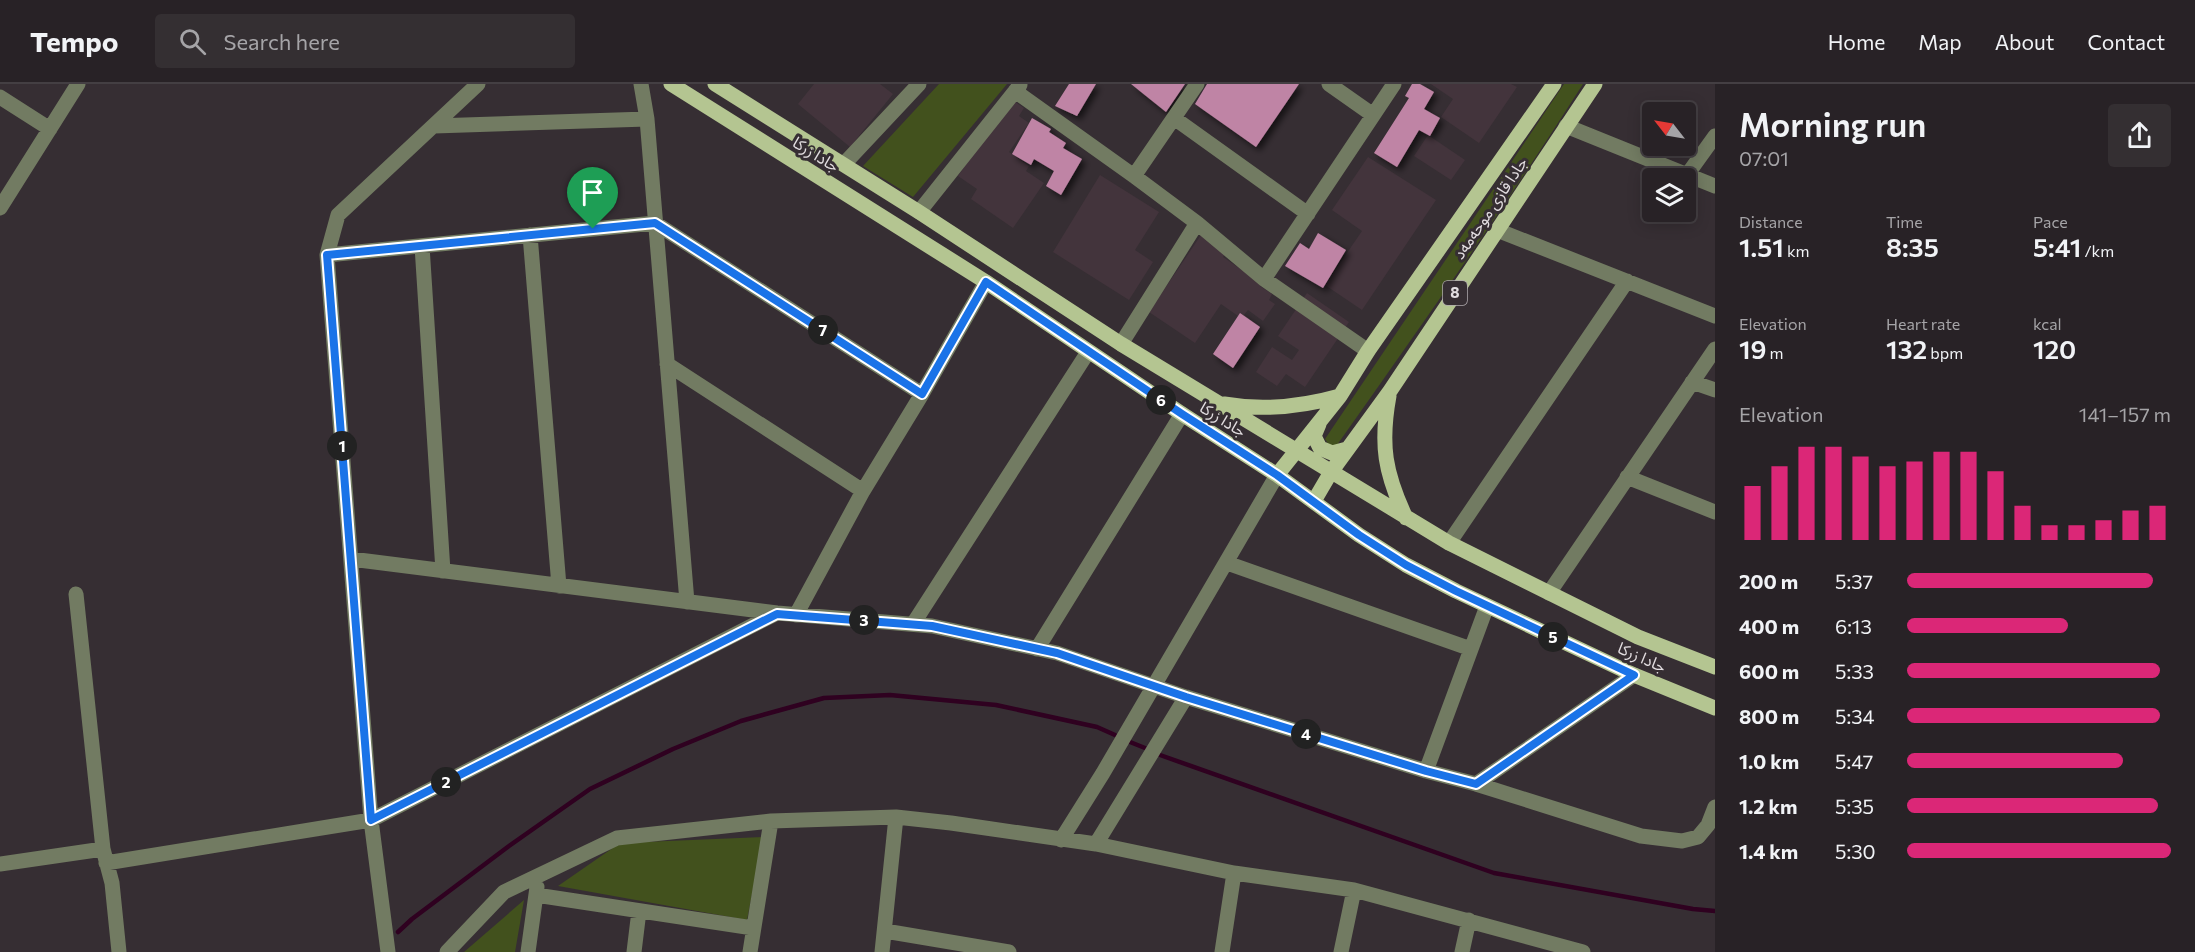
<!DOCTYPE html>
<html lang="en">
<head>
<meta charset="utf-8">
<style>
  :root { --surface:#282226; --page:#342f32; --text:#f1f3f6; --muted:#a5a4a7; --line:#443f43; --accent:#db2777 }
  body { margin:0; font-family:Commissioner,"Noto Sans Arabic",sans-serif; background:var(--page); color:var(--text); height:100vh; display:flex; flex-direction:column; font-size:22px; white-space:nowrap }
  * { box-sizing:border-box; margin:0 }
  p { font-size:20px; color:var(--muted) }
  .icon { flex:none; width:33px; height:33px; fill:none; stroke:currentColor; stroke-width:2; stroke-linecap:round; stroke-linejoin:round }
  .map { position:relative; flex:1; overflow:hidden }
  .panel { display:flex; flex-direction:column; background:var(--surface); width:480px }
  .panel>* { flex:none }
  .needle { width:39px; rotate:301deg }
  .controls { position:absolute; left:1642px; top:18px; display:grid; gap:12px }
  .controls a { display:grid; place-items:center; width:54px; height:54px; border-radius:6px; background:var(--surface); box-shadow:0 3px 15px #0003,0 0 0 2px var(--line); font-size:30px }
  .pin { position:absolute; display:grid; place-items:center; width:51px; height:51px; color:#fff; margin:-62px -26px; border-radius:50% 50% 50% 0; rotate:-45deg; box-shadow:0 0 6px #0007 }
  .pin .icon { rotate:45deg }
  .km { position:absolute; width:30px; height:30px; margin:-15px; border-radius:50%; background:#222; color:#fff; font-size:16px; line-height:30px; text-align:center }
  .round { display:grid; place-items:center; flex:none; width:63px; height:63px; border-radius:6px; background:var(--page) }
  .headline { display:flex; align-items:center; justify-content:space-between; height:102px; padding:0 24px }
  h1 { font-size:33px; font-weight:600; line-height:45px }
  .metrics { display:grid; grid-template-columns:repeat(3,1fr); gap:9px; height:102px; padding:6px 24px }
  .metrics div { display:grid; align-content:center }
  .metrics b { font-size:26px; font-weight:600 }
  .metrics small { font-size:16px; font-weight:400 }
  .metrics p { font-size:16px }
  .chart { height:168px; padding:12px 24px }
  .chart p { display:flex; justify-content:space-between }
  .chart svg { width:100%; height:108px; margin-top:6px; stroke:var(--accent); stroke-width:6 }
  ul { padding:0 24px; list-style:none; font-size:20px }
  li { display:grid; grid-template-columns:96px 72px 1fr; align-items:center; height:45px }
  li i { height:15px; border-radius:8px; background:var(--accent) }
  header { display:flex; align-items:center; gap:36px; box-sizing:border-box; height:84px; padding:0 30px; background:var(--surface); border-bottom:2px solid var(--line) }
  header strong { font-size:28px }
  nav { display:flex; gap:33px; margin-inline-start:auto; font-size:21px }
  .search { width:420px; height:54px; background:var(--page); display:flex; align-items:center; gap:15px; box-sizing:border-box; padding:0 21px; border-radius:6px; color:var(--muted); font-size:22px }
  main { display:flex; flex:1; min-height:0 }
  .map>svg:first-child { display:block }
  .built { fill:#43343c }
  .green { fill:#42511d }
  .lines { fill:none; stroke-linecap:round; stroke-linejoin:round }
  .stream { stroke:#2f0120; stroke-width:4.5 }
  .building { fill:#bf84a5; filter:url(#shadow) }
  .minor { stroke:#727b62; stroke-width:15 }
  .major { stroke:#b4c591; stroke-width:15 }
  .route-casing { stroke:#fff; stroke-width:12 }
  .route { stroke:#1a73e8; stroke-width:8 }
  .labels { text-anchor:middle; stroke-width:6; stroke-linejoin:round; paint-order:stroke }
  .shield { fill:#362e33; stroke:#b0aaae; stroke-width:1.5 }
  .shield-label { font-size:15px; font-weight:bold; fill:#e4dfe2 }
  .street-label { font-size:16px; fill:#e4dfe2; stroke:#362e33 }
</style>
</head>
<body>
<header>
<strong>Tempo</strong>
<div class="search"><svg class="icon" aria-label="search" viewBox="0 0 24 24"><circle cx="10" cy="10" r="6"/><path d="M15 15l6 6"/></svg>Search here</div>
<nav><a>Home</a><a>Map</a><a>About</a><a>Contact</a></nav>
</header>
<main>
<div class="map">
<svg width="1715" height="868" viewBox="0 0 1715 868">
  <defs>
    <filter id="shadow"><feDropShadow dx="4" dy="4" stdDeviation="3" flood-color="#0009"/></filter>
  </defs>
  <rect width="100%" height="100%" fill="#362e33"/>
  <!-- built -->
  <path class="built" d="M814,0h66l13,10 -43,53 -52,-43z
    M1431,0h80l6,3 -38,56 -38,-26 12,-18z
    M1011,15l13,9 -5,8 10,7 -20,29 20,14 -3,5 18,12 -31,45 -42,-29 6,-10 -19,-13z
    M1428,51l37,25 -14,20 -37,-24z
    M1368,73l68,43 -74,110 -37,-25 37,-54 -30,-21z
    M1100,91l59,37 -24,38 18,12 -24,38 -76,-48z
    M1201,151l25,17 -3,5 38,26 -1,3 12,8 -3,6 6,4 -12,17 -15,-11 -4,5 16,12 -27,41 -20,-14 25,-38 -17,-12 -26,39 -46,-31z
    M1307,209l42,29 -44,65 -19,-13 -9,12 -21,-14 16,-25 20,13 7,-10 -21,-14z"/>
  <!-- green -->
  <path class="green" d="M939,0h68l-94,113 -50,-31z
    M1564,0h19c-78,123 -162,242 -246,361h-8l-4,-6z
    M763,753l-16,83 -189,-34 62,-43z
    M524,816l-9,52h-51z"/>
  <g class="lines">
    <!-- stream -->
    <path class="stream" d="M1130,658l15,6
      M1160,671l334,118 199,36 22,2
      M398,848l14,-13 97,-73 81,-57 83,-40 68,-28 83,-23 66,-3 106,10 101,22 18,8"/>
  </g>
  <!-- building -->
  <path class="building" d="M1069,0h27l-19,32 -22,-10z
    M1131,0h54l-19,28z
    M1207,0h92l-43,63 -61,-43z
    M1412,0h8l14,8 -10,17 16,9 -10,18 -11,-6 -22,37 -23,-14 35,-55 -4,-2z
    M1032,34l19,11 -2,3 17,11 -3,5 19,11 -21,36 -15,-9 8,-15 -20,-12 -3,6 -19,-11z
    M1318,149l28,17 -23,38 -38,-22 15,-23 9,6z
    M1240,229l20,14 -27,41 -20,-14z"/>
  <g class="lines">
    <!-- minor -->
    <path class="minor" d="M641,0l6,35 40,483
      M1329,0l44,31
      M1015,7l119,85 63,47 67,56 104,72
      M0,13l50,32
      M1174,34l134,96
      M434,42l213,-7
      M1566,42l149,60
      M844,80l75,-80
      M1687,91l28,-39
      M1134,92l63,-92
      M0,124l78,-124
      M919,128l101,-127
      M1497,146l218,86
      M530,151l29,351
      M422,162l21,325
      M327,171l328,-32 267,171
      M1264,195l130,-195
      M1121,260l76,-121
      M667,280l196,127
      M1692,298l23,8
      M1627,393l88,35
      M1449,459l178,-262
      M351,475l426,54 155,13 125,27 129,44 240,74 50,13 165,52 41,5 16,-4 10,-12 7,-18
      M1227,479l244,86
      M1549,509l166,-244
      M76,510l27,255 9,34 7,69
      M796,531l67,-124 59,-97 64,-112
      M913,540l175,-272
      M1037,565l145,-235
      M1426,687l61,-165
      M1476,700l158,-109
      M1061,756l42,-67 174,-298
      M1096,760l90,-147
      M106,779l265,-43 406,-207
      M0,780l103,-15
      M536,811l217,33
      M885,847l124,21
      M388,868l-17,-132 -44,-565 11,-40 140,-131
      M447,868l57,-60 113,-54 154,-17 125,-4 55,6 145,21 138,29 120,17 229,62
      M528,868l9,-65
      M634,868l5,-41
      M750,868l21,-131
      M882,868l14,-135
      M1222,868l12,-79
      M1341,868l13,-62
      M1462,868l7,-32"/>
    <!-- major -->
    <path class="major" d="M671,0l315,198 196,132 95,61 82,60 47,30 50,26 178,84 81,33
      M715,0l204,128 202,132 328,199 189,94 77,30
      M1389,312c-9,49 -4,77 17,122
      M1224,320c40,7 77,3 116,-8
      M1319,340l-5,12 6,12 12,5 15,-4
      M1277,391l63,-79 28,-45 186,-267
      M1314,417l17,-29 59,-81 205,-307"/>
  </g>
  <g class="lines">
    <!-- route casing -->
    <g class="route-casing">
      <path id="route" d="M655,139l267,171 64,-112 196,132 95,61 82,60 47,30 50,26 178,84 -158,109 -50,-13 -240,-74 -129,-44 -125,-27 -155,-12 -406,206 -44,-565z"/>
    </g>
    <!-- route -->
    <use href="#route" class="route"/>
  </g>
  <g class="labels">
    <!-- shield labels -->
    <rect class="shield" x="1443" y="197" width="24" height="24" rx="4.5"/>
    <g class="shield-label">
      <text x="1455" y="214">8</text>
    </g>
    <!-- street labels -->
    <g class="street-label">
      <text transform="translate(816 70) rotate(32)" y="6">جادا زرکا</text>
      <text transform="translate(1490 124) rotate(-56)" y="6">جادا قازی موحەمەد</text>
      <text transform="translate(1223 335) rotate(32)" y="6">جادا زرکا</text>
      <text transform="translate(1642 573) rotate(24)" y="6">جادا زرکا</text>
    </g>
  </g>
</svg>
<div class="controls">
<a><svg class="needle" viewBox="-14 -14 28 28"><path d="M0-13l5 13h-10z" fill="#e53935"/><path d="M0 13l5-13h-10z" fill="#a5a4a7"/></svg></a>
<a><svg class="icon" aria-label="layers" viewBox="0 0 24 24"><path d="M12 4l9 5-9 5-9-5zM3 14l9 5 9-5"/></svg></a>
</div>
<div class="pin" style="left:593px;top:145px;background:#1e9e55"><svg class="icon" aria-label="arrive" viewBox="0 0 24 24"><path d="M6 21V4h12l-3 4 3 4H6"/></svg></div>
<b class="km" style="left:342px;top:362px">1</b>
<b class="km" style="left:446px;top:698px">2</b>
<b class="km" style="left:864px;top:536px">3</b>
<b class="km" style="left:1306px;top:650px">4</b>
<b class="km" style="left:1553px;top:553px">5</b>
<b class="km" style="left:1161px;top:316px">6</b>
<b class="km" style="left:823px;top:246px">7</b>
</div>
<section class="panel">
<div class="headline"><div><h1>Morning run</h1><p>07:01</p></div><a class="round"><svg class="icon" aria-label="share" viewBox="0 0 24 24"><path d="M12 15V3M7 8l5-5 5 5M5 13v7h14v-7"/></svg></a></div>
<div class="metrics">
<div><p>Distance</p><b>1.51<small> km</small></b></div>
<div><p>Time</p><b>8:35</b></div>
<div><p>Pace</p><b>5:41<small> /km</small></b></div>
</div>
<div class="metrics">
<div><p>Elevation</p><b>19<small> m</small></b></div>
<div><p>Heart rate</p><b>132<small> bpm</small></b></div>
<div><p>kcal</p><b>120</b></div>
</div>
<div class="chart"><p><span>Elevation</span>141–157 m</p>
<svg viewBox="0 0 160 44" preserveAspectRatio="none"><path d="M5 44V22M15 44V14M25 44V6M35 44V6M45 44V10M55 44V14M65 44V12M75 44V8M85 44V8M95 44V16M105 44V30M115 44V38M125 44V38M135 44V36M145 44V32M155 44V30"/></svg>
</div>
<ul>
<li><b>200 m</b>5:37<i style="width:93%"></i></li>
<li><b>400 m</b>6:13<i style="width:61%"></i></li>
<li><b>600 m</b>5:33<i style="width:96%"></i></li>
<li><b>800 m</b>5:34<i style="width:96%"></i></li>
<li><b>1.0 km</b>5:47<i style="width:82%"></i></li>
<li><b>1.2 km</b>5:35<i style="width:95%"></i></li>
<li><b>1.4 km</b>5:30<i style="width:100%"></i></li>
</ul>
</section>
</main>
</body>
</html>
